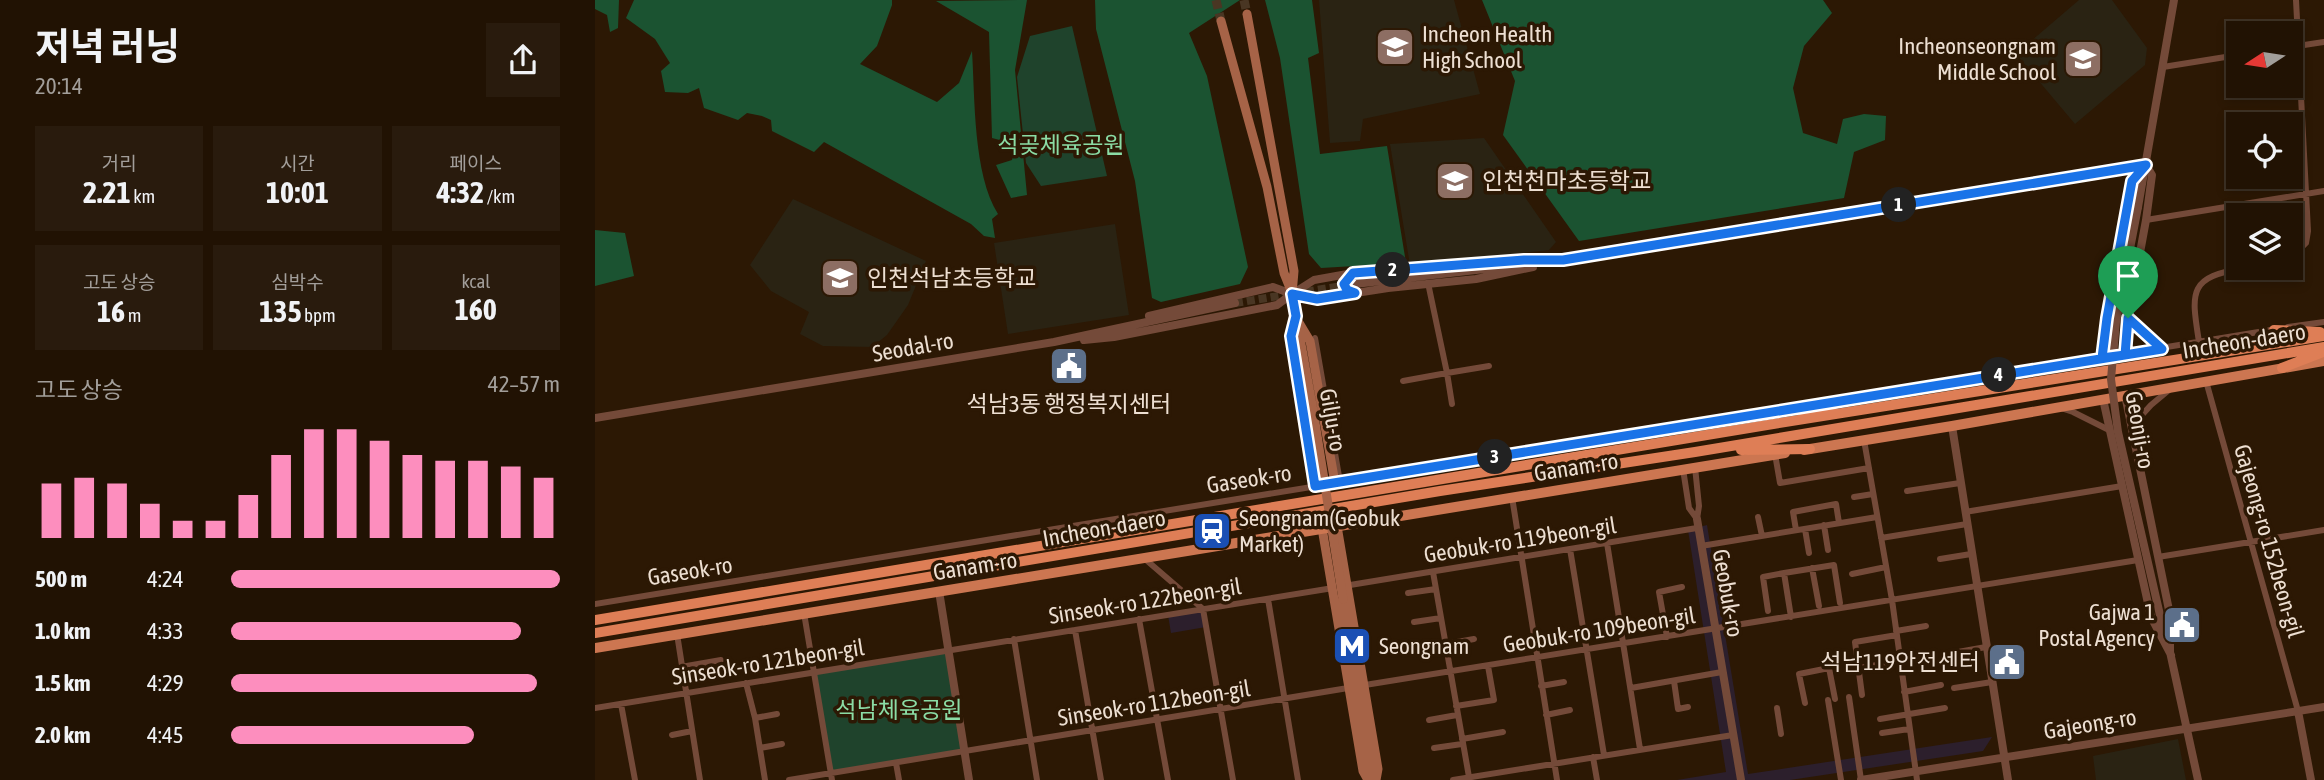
<!DOCTYPE html>
<html lang="ko">
<head>
<meta charset="utf-8">
<style>
  :root { --surface:#211203; --page:#291b0d; --text:#f1f3f6; --muted:#a29e9a; --line:#3e3225; --accent:#fd8ebe }
  body { margin:0; font-family:"Asap Condensed","Noto Sans KR",sans-serif; background:var(--page); color:var(--text); height:100vh; display:flex; flex-direction:column; font-size:26px; white-space:nowrap }
  * { box-sizing:border-box; margin:0 }
  p { font-size:23px; color:var(--muted) }
  .icon { flex:none; width:38px; height:38px; fill:none; stroke:currentColor; stroke-width:2; stroke-linecap:round; stroke-linejoin:round }
  .map { position:relative; flex:1; overflow:hidden }
  .panel { display:flex; flex-direction:column; background:var(--surface); width:595px }
  .panel>* { flex:none }
  .needle { width:46px; rotate:258deg }
  .tools { position:absolute; left:1631px; top:21px; display:grid; gap:14px }
  .tools a { display:grid; place-items:center; width:77px; height:77px; border-radius:0px; background:var(--surface); box-shadow:0 4px 10px #0003,0 0 0 2px var(--line); font-size:35px }
  .pin { position:absolute; display:grid; place-items:center; width:60px; height:60px; color:#fff; margin:-72px -30px; border-radius:50% 50% 50% 0; rotate:-45deg; box-shadow:0 0 7px #0007 }
  .pin .icon { rotate:45deg }
  .km { position:absolute; width:35px; height:35px; margin:-18px; border-radius:50%; background:#222; color:#fff; font-size:19px; line-height:35px; text-align:center }
  .round { display:grid; place-items:center; flex:none; width:74px; height:74px; border-radius:0px; background:var(--page) }
  .overview { display:flex; align-items:center; justify-content:space-between; height:119px; padding:0 35px }
  h1 { font-size:38px; font-weight:700; line-height:52px }
  .metrics { display:grid; grid-template-columns:repeat(3,1fr); gap:10px; height:119px; padding:7px 35px }
  .metrics div { display:grid; align-content:center; border-radius:0px; background:var(--page); text-align:center }
  .metrics b { font-size:30px; font-weight:700 }
  .metrics small { font-size:19px; font-weight:400 }
  .metrics p { font-size:19px }
  .chart { height:196px; padding:14px 35px }
  .chart p { display:flex; justify-content:space-between }
  .chart svg { width:100%; height:126px; margin-top:7px; stroke:var(--accent); stroke-width:6 }
  ul { padding:0 35px; list-style:none; font-size:23px }
  li { display:grid; grid-template-columns:112px 84px 1fr; align-items:center; height:52px }
  li i { height:18px; border-radius:9px; background:var(--accent) }
  main { display:flex; flex:1; min-height:0 }
  .map>svg:first-child { display:block }
  .commercial { fill:#2c1f2c }
  .education { fill:#2a2313 }
  .green { fill:#1f432c }
  .forest { fill:#1b5331 }
  .lines { fill:none; stroke-linecap:round; stroke-linejoin:round }
  .tertiary-tunnel { stroke:#493623; stroke-width:8; stroke-dasharray:8 4; stroke-linecap:butt }
  .secondary-tunnel { stroke:#493623; stroke-width:9; stroke-dasharray:9 4.5; stroke-linecap:butt }
  .minor { stroke:#744a39; stroke-width:6 }
  .tertiary { stroke:#744a39; stroke-width:8 }
  .secondary { stroke:#a66347; stroke-width:9 }
  .primary { stroke:#cc7651; stroke-width:10 }
  .trunk { stroke:#de7e56; stroke-width:10 }
  .tertiary-bridge { stroke:#744a39; stroke-width:8 }
  .secondary-bridge { stroke:#a66347; stroke-width:9 }
  .route-casing { stroke:#fff; stroke-width:14 }
  .route { stroke:#1a73e8; stroke-width:9 }
  .labels { text-anchor:middle; stroke-width:7; stroke-linejoin:round; paint-order:stroke }
  .poi-label { font-size:23px; fill:#eddfd2; stroke:#2c1804; text-anchor:start }
  .park-label { font-size:23px; fill:#8bdca5; stroke:#2c1804 }
  .street-label { font-size:23px; fill:#eddfd2; stroke:#2c1804 }
</style>
</head>
<body>
<main>
<section class="panel">
<div class="overview"><div><h1>저녁 러닝</h1><p>20:14</p></div><a class="round"><svg class="icon" aria-label="share" viewBox="0 0 24 24"><path d="M12 15V3M7 8l5-5 5 5M5 13v7h14v-7"/></svg></a></div>
<div class="metrics">
<div><p>거리</p><b>2.21<small> km</small></b></div>
<div><p>시간</p><b>10:01</b></div>
<div><p>페이스</p><b>4:32<small> /km</small></b></div>
</div>
<div class="metrics">
<div><p>고도 상승</p><b>16<small> m</small></b></div>
<div><p>심박수</p><b>135<small> bpm</small></b></div>
<div><p>kcal</p><b>160</b></div>
</div>
<div class="chart"><p><span>고도 상승</span>42–57 m</p>
<svg viewBox="0 0 160 44" preserveAspectRatio="none"><path d="M5 44V25M15 44V23M25 44V25M35 44V32M45 44V38M55 44V38M65 44V29M75 44V15M85 44V6M95 44V6M105 44V10M115 44V15M125 44V17M135 44V17M145 44V19M155 44V23"/></svg>
</div>
<ul>
<li><b>500 m</b>4:24<i style="width:100%"></i></li>
<li><b>1.0 km</b>4:33<i style="width:88%"></i></li>
<li><b>1.5 km</b>4:29<i style="width:93%"></i></li>
<li><b>2.0 km</b>4:45<i style="width:74%"></i></li>
</ul>
</section>
<div class="map">
<svg width="1729" height="780" viewBox="0 0 1729 780">
  <rect width="100%" height="100%" fill="#2c1804"/>
  <!-- commercial -->
  <path class="commercial" d="M1112,525l41,249 244,-37 -9,14 -193,29h-113l49,-8 -38,-242z
    M608,609l3,18 -35,6 -3,-18z"/>
  <!-- education -->
  <path class="education" d="M724,0h135l26,94 -117,25 -3,22 -30,2z
    M1484,0h33l35,48 -2,17 -70,59 -59,-70z
    M889,138l72,104 -7,8 -139,15 -20,-121z
    M198,199l133,62 -18,44 -21,30 -15,12 -49,-1 -23,-12 9,-22 -38,-21 -21,-26z
    M520,224l14,91 -121,19 -14,-91z
    M1583,739l8,41h-90l-3,-24z"/>
  <!-- green -->
  <path class="green" d="M477,26l35,150 -66,10 -15,-23 -9,-86 13,-41z
    M352,650l17,101 -133,22 -18,-101z"/>
  <!-- forest -->
  <path class="forest" d="M0,0h24l-1,28 -8,4 -3,-17 -12,-6z
    M39,0h258v5l-15,41 -17,18 77,38 22,-19 13,-32c3,47 1,123 26,163l-6,5 3,19 -11,-2 -13,-12 -147,-82 -10,10 -42,-21 -1,-11 -9,-4 -15,-3 -9,7 -34,-12 -5,-20 -11,5 -23,-1 -4,-21 9,-8 -15,-24 -29,-21z
    M432,0l-12,70 12,125 -16,3 -15,-33 16,-5 3,-16 -23,-6 -3,-106 -53,-31z
    M500,0h145l-51,33 18,43 41,191 -8,17 -79,18 -9,-4 -17,-117 -39,-152z
    M670,0h47l7,53 -11,5 12,96 67,-8 19,117 -85,5 -12,-14 -29,-196z
    M887,0h341l9,13 -28,33 -11,42 10,45 34,11 6,-25 21,-5 22,2 -1,24 -31,12 -10,46 -265,43 -76,-106 12,-54z
    M0,230l30,3 9,43 -39,10z"/>
  <g class="lines">
    <!-- tertiary-tunnel -->
    <path class="tertiary-tunnel" d="M640,303l113,-18"/>
    <!-- secondary-tunnel -->
    <path class="secondary-tunnel" d="M621,0l5,21
      M649,0l3,14"/>
    <!-- minor -->
    <path class="minor" d="M1696,47l33,-5
      M1568,67l75,-12
      M1551,220l178,-29
      M1696,258l15,-15 2,-12 -12,-231
      M1533,318l34,31
      M1693,327l36,-5
      M720,338l25,144
      M1604,342c-8,-51 -11,-65 46,-74
      M808,381l44,-8 -19,-90
      M1611,381l92,330
      M1254,399l428,-70
      M857,404l-5,-31 42,-7
      M1466,408l12,4 36,18
      M1536,427l20,-22 18,-15
      M1269,440l28,160 25,180
      M1180,454l5,29 89,-15
      M1100,467l4,39 -2,13
      M1088,469l6,39 8,11
      M1312,491l53,-8
      M917,497l45,283
      M1259,497l19,-3
      M1370,512l157,-26
      M1163,517l4,19
      M1229,525l4,25
      M1210,529l4,24
      M1201,530l-3,-18 43,-8 3,19
      M1286,538l86,-14
      M1012,543l33,206
      M1106,546l176,-29
      M975,549l34,206
      M1563,557l166,-27
      M550,559l58,50 30,171
      M1345,559l31,-5
      M1217,568l7,38
      M838,572l36,205
      M1189,573l50,-8 6,38
      M1257,574l34,-7
      M749,586l353,-58
      M813,593l28,-4
      M673,599l30,181
      M0,604l1230,-201
      M1173,611l-5,-34 21,-4 7,44
      M209,613l28,167
      M544,619l29,161
      M819,622l27,-4
      M480,630l26,150
      M1301,631l30,-5
      M82,634l23,146
      M1072,637l-8,-45 23,-5
      M419,639l23,141
      M823,649l56,-10
      M1363,652l28,-5
      M86,667l40,-7
      M1264,668l67,-11
      M1079,681l4,28 10,-2
      M151,683l9,35 10,62
      M770,685l773,-125
      M946,686l23,-4
      M1036,688l91,-16
      M1359,688l38,-6
      M1309,692l37,-7
      M1267,695l-7,-53 42,-7
      M1254,697l12,83
      M1233,700l13,80
      M1210,703l-6,-29 30,-6 6,31
      M26,704l14,76
      M861,706l38,-6 -6,-34
      M0,708l738,-120
      M1182,708l4,26
      M951,715l24,-5
      M160,718l22,-4
      M1285,719l65,-11
      M834,720l28,-5
      M1287,733l27,-4
      M77,735l20,-4
      M867,739l41,-7
      M165,748l22,-4
      M839,748l28,-4
      M998,757l4,23
      M301,763l3,17
      M194,780l559,-92
      M858,780l280,-45"/>
    <!-- tertiary -->
    <path class="tertiary" d="M1543,207l36,-207
      M758,273l-9,11 3,6 6,2
      M760,284l208,-24 583,-95
      M554,316l124,-29 19,7 22,-14 39,-7 138,-10
      M489,340l30,-3 163,-32 15,-11 25,5 71,-11 88,-9 57,-12
      M1530,355l3,-37 18,-98 6,-45 -6,-10
      M1507,358l5,-40 25,-137 12,-14
      M1530,395l45,220v37
      M1508,399l48,218 20,38
      M0,418l459,-76 181,-39
      M1357,426l56,354
      M1102,519l44,261
      M344,591l30,189
      M1565,615l6,24
      M1575,652l28,128
      M1703,711l13,69
      M1266,780l463,-73"/>
    <!-- secondary -->
    <path class="secondary" d="M652,14l47,257 -2,23 21,116
      M626,21l46,166 17,86 8,20
      M699,321l-3,15 24,150
      M703,321l12,20 25,142
      M742,526l41,243 -2,11
      M727,528l41,243 5,9
      M748,599l29,181"/>
    <!-- primary -->
    <path class="primary" d="M1209,450l148,-24 372,-65
      M0,648l1190,-195"/>
    <!-- trunk -->
    <path class="trunk" d="M1679,330l46,2
      M1687,368l41,-16
      M1209,414l46,-15
      M1146,450l69,-1
      M0,620l1172,-195 557,-89
      M0,633l845,-142 255,-39 629,-105"/>
    <!-- tertiary-bridge -->
    <path class="tertiary-bridge" d="M1543,207l-22,115 -5,57 7,53 42,183"/>
    <!-- secondary-bridge -->
    <path class="secondary-bridge" d="M718,410l30,189"/>
  </g>
  <g class="lines">
    <!-- route casing -->
    <g class="route-casing">
      <path id="route" d="M1533,318l-3,37 -23,3 5,-40 25,-137 14,-16 -583,95h-39l-171,13 -9,11 3,6 8,3 -38,6 -25,-5 4,22 -5,20 24,150 847,-137 -34,-31"/>
    </g>
    <!-- route -->
    <use href="#route" class="route"/>
  </g>
  <!-- icons -->
  <defs>
    <g id="school-square" transform="scale(2.0125)"><rect x="-9" y="-9" width="18" height="18" rx="4" fill="#8d6e63" stroke="#2c1804"/><path d="M0-5L7-2L0 1L-7-2ZM-4 1L0 2.5L4 1V4Q0 6-4 4Z" fill="#fff"/></g>
    <g id="civic-square" transform="scale(2.0125)"><rect x="-9" y="-9" width="18" height="18" rx="4" fill="#5c6f8a" stroke="#2c1804"/><path d="M-.6-6.5H3V-4.5H.6V-3L4-1V1h2V6H-6V1h2V-1L-.6-3ZM-1.2 2.5V6h2.4V2.5Z" fill="#fff"/></g>
    <g id="station-square" transform="scale(2.0125)"><rect x="-9" y="-9" width="18" height="18" rx="4" fill="#1a4fb4" stroke="#2c1804"/><path d="M-3-6H3Q5-6 5-4V2Q5 4 3 4L4.5 6H3L1.5 4h-3L-3 6H-4.5L-3 4Q-5 4-5 2V-4Q-5-6-3-6ZM-3.5-4v3h7v-3ZM-3.5 1v1.5H-2V1ZM2 1v1.5H3.5V1Z" fill="#fff"/></g>
    <g id="metro-square" transform="scale(2.0125)"><rect x="-9" y="-9" width="18" height="18" rx="4" fill="#1a4fb4" stroke="#2c1804"/><path d="M-5.5 5V-5H-3L0 0L3-5H5.5V5H3V-.5L0 4L-3-.5V5Z" fill="#fff"/></g>
  </defs>
  <g fill-rule="evenodd">
    <use href="#school-square" x="800" y="47"/>
    <use href="#school-square" x="1488" y="59"/>
    <use href="#school-square" x="860" y="181"/>
    <use href="#school-square" x="245" y="278"/>
    <use href="#civic-square" x="474" y="366"/>
    <use href="#station-square" x="617" y="531"/>
    <use href="#civic-square" x="1587" y="625"/>
    <use href="#metro-square" x="757" y="646"/>
    <use href="#civic-square" x="1412" y="662"/>
  </g>
  <g class="labels">
    <!-- poi labels -->
    <g class="poi-label">
      <text x="827" y="42">Incheon Health<tspan x="827" dy="26">High School</tspan></text>
      <text x="1461" y="54" text-anchor="end">Incheonseongnam<tspan x="1461" dy="26">Middle School</tspan></text>
      <text x="887" y="189">인천천마초등학교</text>
      <text x="272" y="286">인천석남초등학교</text>
      <text x="474" y="412" text-anchor="middle">석남3동 행정복지센터</text>
      <text x="644" y="526">Seongnam(Geobuk<tspan x="644" dy="26">Market)</tspan></text>
      <text x="1560" y="620" text-anchor="end">Gajwa 1<tspan x="1560" dy="26">Postal Agency</tspan></text>
      <text x="784" y="654">Seongnam</text>
      <text x="1385" y="670" text-anchor="end">석남119안전센터</text>
    </g>
    <!-- park labels -->
    <g class="park-label">
      <text x="466" y="153">석곶체육공원</text>
      <text x="304" y="718">석남체육공원</text>
    </g>
    <!-- street labels -->
    <g class="street-label">
      <text transform="translate(1649 341) rotate(-9)" y="8">Incheon-daero</text>
      <text transform="translate(318 347) rotate(-10)" y="8">Seodal-ro</text>
      <text transform="translate(738 420) rotate(80)" y="8">Gilju-ro</text>
      <text transform="translate(1545 430) rotate(80)" y="8">Geonji-ro</text>
      <text transform="translate(981 467) rotate(-9)" y="8">Ganam-ro</text>
      <text transform="translate(654 479) rotate(-9)" y="8">Gaseok-ro</text>
      <text transform="translate(509 528) rotate(-10)" y="8">Incheon-daero</text>
      <text transform="translate(925 540) rotate(-9)" y="8">Geobuk-ro 119beon-gil</text>
      <text transform="translate(1674 541) rotate(74)" y="8">Gajeong-ro 152beon-gil</text>
      <text transform="translate(380 566) rotate(-9)" y="8">Ganam-ro</text>
      <text transform="translate(95 571) rotate(-9)" y="8">Gaseok-ro</text>
      <text transform="translate(1133 593) rotate(80)" y="8">Geobuk-ro</text>
      <text transform="translate(550 601) rotate(-9)" y="8">Sinseok-ro 122beon-gil</text>
      <text transform="translate(1004 630) rotate(-9)" y="8">Geobuk-ro 109beon-gil</text>
      <text transform="translate(173 662) rotate(-9)" y="8">Sinseok-ro 121beon-gil</text>
      <text transform="translate(559 703) rotate(-9)" y="8">Sinseok-ro 112beon-gil</text>
      <text transform="translate(1495 724) rotate(-9)" y="8">Gajeong-ro</text>
    </g>
  </g>
</svg>
<div class="tools">
<a><svg class="needle" viewBox="-14 -14 28 28"><path d="M0-13l5 13h-10z" fill="#e53935"/><path d="M0 13l5-13h-10z" fill="#a29e9a"/></svg></a>
<a><svg class="icon" aria-label="locate" viewBox="0 0 24 24"><circle cx="12" cy="12" r="6"/><path d="M12 2v4M12 18v4M2 12h4M18 12h4"/></svg></a>
<a><svg class="icon" aria-label="layers" viewBox="0 0 24 24"><path d="M12 4l9 5-9 5-9-5zM3 14l9 5 9-5"/></svg></a>
</div>
<div class="pin" style="left:1533px;top:318px;background:#1e9e55"><svg class="icon" aria-label="arrive" viewBox="0 0 24 24"><path d="M6 21V4h12l-3 4 3 4H6"/></svg></div>
<b class="km" style="left:1304px;top:205px">1</b>
<b class="km" style="left:798px;top:270px">2</b>
<b class="km" style="left:900px;top:457px">3</b>
<b class="km" style="left:1404px;top:375px">4</b>
</div>
</main>
</body>
</html>
